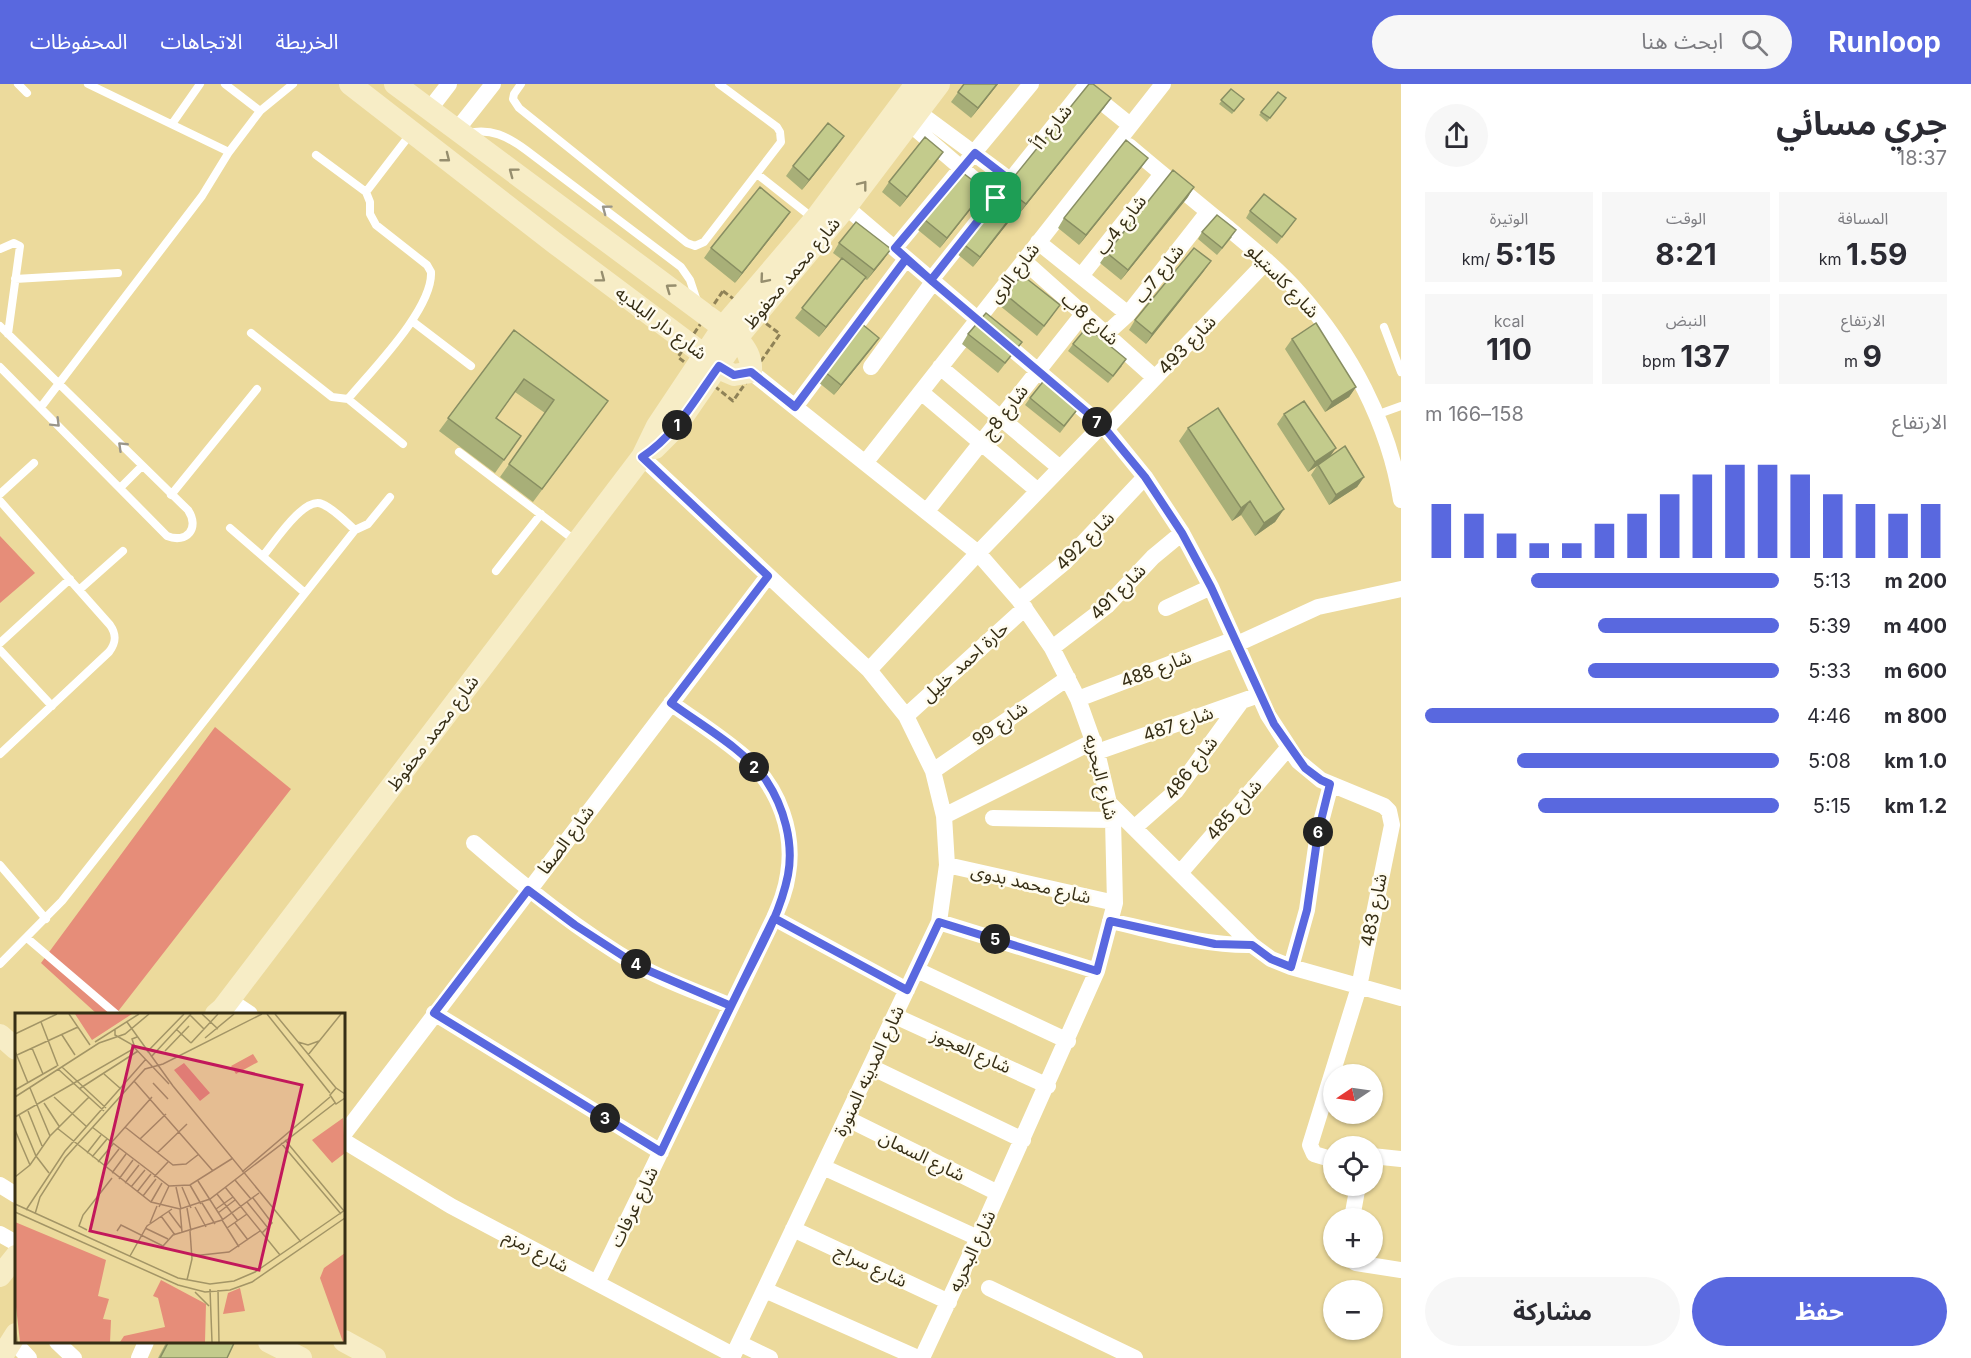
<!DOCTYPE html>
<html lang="ar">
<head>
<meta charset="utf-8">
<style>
  :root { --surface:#fff; --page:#f7f7f7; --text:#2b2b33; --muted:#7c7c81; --accent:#5968df }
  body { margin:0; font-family:Inter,"Noto Sans Arabic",sans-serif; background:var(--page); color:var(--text); direction:rtl; height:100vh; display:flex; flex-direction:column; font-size:22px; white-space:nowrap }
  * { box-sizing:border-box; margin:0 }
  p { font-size:20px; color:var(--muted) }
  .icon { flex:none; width:33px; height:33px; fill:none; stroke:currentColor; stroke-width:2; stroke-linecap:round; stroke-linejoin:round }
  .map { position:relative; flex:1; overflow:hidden; direction:ltr }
  .panel { display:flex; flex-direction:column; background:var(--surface); width:570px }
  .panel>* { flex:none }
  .needle { width:39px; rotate:257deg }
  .controls { position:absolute; left:1323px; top:980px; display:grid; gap:12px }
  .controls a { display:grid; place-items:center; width:60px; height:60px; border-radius:50%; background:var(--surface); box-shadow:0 2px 4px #0004; font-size:30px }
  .pin { position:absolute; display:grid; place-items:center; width:51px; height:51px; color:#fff; margin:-26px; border-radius:12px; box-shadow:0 3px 9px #0006 }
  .km { position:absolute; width:30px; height:30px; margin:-15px; border-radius:50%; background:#222; color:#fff; font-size:16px; line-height:30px; text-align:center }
  .round { display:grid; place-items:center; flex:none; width:63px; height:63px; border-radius:32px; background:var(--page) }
  .summary { display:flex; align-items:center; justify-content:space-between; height:102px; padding:0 24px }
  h1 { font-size:33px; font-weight:700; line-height:45px }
  .figures { display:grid; grid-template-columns:repeat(3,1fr); gap:9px; height:102px; padding:6px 24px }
  .figures div { display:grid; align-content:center; border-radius:0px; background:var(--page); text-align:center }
  .figures b { font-size:30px; font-weight:700 }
  .figures small { font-size:16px; font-weight:400 }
  .figures p { font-size:16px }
  .chart { height:168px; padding:12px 24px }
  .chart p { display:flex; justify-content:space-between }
  .chart svg { width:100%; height:108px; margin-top:6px; stroke:var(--accent); stroke-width:6 }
  .button { display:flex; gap:12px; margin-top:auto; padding:12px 24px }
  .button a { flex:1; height:69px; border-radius:36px; background:var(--accent); color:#fff; font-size:24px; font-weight:700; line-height:69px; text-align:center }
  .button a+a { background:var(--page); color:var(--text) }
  ul { padding:0 24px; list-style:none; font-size:20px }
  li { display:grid; grid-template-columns:96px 72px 1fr; align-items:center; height:45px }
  li i { height:15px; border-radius:8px; background:var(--accent) }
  header { display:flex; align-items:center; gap:36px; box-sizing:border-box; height:84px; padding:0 30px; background:var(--accent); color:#fff }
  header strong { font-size:28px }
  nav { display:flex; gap:33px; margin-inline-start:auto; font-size:21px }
  .search { width:420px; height:54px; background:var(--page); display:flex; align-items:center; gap:15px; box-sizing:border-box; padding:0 21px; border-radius:33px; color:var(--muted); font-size:22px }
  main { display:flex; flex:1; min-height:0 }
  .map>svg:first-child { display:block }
  .green { fill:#e68d79 }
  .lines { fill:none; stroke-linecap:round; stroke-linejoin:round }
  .path { stroke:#8f8257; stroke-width:3; stroke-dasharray:6 3; stroke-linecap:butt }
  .lane { stroke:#fff; stroke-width:8 }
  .street { stroke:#fff; stroke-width:16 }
  .secondary { stroke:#f7edc6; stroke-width:22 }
  .wall { fill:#a8af78 }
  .shaded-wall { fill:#888e62 }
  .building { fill:#c3cb8c; stroke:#888e62; stroke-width:1.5 }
  .oneway { stroke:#968e6e }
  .oneway2 { stroke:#9a968a }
  .route-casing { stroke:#fff; stroke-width:12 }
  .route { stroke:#5968df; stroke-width:8 }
  .labels { text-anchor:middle; stroke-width:5; stroke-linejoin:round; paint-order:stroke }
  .street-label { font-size:18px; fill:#362e15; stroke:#fffcef }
  .inset-road { fill:none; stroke:#a39566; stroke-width:1.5 }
  .view { fill:#c2185b; fill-opacity:0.15; stroke:#c2185b; stroke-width:3 }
  .inset-edge { fill:none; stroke:#362e15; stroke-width:3 }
</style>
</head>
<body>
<header>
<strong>Runloop</strong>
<div class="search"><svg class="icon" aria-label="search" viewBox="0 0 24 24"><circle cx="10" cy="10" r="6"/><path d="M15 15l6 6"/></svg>ابحث هنا</div>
<nav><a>الخريطة</a><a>الاتجاهات</a><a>المحفوظات</a></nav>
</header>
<main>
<section class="panel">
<div class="summary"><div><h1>جري مسائي</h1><p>18:37</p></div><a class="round"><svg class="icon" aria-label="share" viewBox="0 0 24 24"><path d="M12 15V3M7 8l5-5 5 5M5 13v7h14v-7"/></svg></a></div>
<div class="figures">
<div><p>المسافة</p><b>1.59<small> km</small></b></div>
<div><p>الوقت</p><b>8:21</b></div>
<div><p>الوتيرة</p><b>5:15<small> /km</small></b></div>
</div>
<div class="figures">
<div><p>الارتفاع</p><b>9<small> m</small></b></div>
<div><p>النبض</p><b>137<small> bpm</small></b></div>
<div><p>kcal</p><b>110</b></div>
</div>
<div class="chart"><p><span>الارتفاع</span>158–166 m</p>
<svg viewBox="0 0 160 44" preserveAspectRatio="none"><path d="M5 44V22M15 44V26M25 44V34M35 44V38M45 44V38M55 44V30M65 44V26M75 44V18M85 44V10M95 44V6M105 44V6M115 44V10M125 44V18M135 44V22M145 44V26M155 44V22"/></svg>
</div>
<ul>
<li><b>200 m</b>5:13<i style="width:70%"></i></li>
<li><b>400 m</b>5:39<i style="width:51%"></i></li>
<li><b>600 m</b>5:33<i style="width:54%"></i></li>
<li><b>800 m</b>4:46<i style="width:100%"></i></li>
<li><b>1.0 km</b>5:08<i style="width:74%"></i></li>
<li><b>1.2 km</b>5:15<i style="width:68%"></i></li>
</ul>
<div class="button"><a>حفظ</a><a>مشاركة</a></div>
</section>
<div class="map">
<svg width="1401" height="1274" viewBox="0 0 1401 1274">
  <rect width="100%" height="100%" fill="#ecda9c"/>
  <!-- green -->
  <path class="green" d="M0,452l35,37 -35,30z
    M215,643l76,62 -175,225h-19l-56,-51z"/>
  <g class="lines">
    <!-- path -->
    <path class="path" d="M723,207l57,43 -47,67 -55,-44z"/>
    <!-- lane -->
    <path class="lane" d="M18,0l9,9
      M88,0l141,68
      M225,0l35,27
      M521,0l-7,10 -1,5 6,9 168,135 8,3 9,-4 77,-100 -1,-10 -3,-5 -58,-43
      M172,40l28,-40
      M468,49c23,-5 39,3 58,17l155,117 9,13 8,24
      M316,71l50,37 4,10v12l6,11 51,40 4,7c2,37 -60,99 -83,127
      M757,90l57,45
      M366,108l46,-60
      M0,165l14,-6 6,3 -12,88
      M15,195l103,-6
      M412,237l59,45
      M0,242l188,184c12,18 -1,34 -21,26l-167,-169
      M1384,243l17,45
      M251,249l81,64 16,2 55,45
      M41,323l161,-211 27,-44 31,-41 33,-27
      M1376,331l25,-9
      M459,368l118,90
      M120,404l22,-22
      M0,410l34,-31
      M171,411l86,-106
      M0,417l110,124c7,10 6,18 -1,27l-109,102
      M230,444l75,65
      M263,472c11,-13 41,-60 59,-52 12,5 23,17 33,26
      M496,487l45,-57
      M79,506l44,-39
      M0,559l70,-64
      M0,566l52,56
      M0,781l46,54
      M27,854l89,76
      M0,880l62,-63 293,-371 13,-6 22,-27"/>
    <!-- street -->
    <path class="street" d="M1089,8l41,33
      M429,26l20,-26
      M918,28l92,68
      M910,40l86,74
      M456,47l37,-47
      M1129,62c33,28 66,55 99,82 25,21 50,41 71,65 51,57 90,131 102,207
      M846,123l260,222 39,48 37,56 29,54 57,128 30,46 23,19 63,26 5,5 3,14 -33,162 -49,158 4,9 20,6
      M1038,158l90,72
      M895,164l136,-164
      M1024,177l131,117
      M1081,192l81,-102
      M931,196l153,-192
      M1106,250l22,-20 80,-102
      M871,283l62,-85
      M940,283l120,101
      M751,288l227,181 41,47 33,48 26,51 19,53 16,68 2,83 -18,68 -119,267 -56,120
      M921,308l117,99
      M795,323l111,-148
      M1106,345l161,-168
      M642,373l227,213 37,46 27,55 11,45 3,49 -8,57 -207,436
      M865,379l298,-379
      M927,427l156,-197
      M1019,516l46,-38 80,-85
      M1166,524l45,-21
      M1237,560l81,-37 83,-18
      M1052,564l55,-42 46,-49 29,-24
      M869,586l109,-117 124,-128
      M1078,615l157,-60
      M906,632l119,-108
      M1097,668l162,-57
      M933,687l135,-93
      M1109,719l143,142 19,14 20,8 110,31
      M944,732l150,-75
      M993,734l120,2
      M1134,744l42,-37 65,-89
      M474,759c52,45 105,88 165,123 28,16 62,27 92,40
      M947,781l168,38
      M1180,789l109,-126
      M774,834l133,72
      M1110,837c46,10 94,25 142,24
      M939,838l158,49
      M1291,883l16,-57 11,-77 13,-49
      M917,886l151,71
      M229,916l21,14
      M434,929l227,139
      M895,932l153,70
      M871,983l152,73
      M846,1034l152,75
      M344,1050l424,-558
      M344,1057l107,65 282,149
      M1372,1072l29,3
      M823,1083l155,71
      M0,1101l16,10
      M1352,1134l6,-33
      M793,1145l156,73
      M0,1150l16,9
      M1347,1173l9,6 45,7
      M597,1199l177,-365c6,-14 12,-28 14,-44 7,-41 -9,-85 -39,-113 -24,-22 -52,-39 -78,-58
      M989,1204l146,70
      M765,1206l153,68
      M12,1256l17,18
      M57,1258l17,16
      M739,1259l31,15
      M139,1274l7,-16"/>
    <!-- secondary -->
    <path class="secondary" d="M350,0l206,160 171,128 7,3 17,-3c1,-15 -5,-23 -14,-34l-342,-254
      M655,364l20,-20 62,-90 109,-131 93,-123
      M216,930l7,-6 419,-551 15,-31 66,-99 92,-108 101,-135
      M0,951l16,14
      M0,1192l16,-20
      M344,1257l31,17
      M269,1258l32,16
      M1,1274l15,-24"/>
  </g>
  <!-- wall -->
  <path class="wall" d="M964,0h34l-27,34 -20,-16z
    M1231,5l13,10 -12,15 -13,-10z
    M1278,8l8,6 -19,24 -8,-7z
    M1111,14l-92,116 -3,-2 -43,55 -17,-14 49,-65z
    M837,62l-35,44 -16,-14 7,-10z
    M943,68l-43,55 -18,-15 7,-10z
    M1141,84l-62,77 -21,-17 6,-10z
    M1188,113l-67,83 -21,-17 7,-10z
    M978,116l-38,48 -22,-18 7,-10z
    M1250,127l46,8 -19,25 -31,-26z
    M783,138l-48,61 -31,-25 7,-10z
    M1202,148l30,5 -15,18 -19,-16z
    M839,159l45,16 -17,21 -2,-1 -46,58 -24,-19 46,-59 -8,-6z
    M1204,187l-58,73 -17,-14 6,-10z
    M1006,211l47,20 -16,21 -38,-31z
    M514,246l94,71 -75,101 -33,-25 45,-64 -30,-21 -19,26 25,18 -26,37 -56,-42z
    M968,250l54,8 -24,31 -36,-29z
    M1292,255l64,48 -7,10 -24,15 -40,-63z
    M1073,260l49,22 -14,17 -40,-32z
    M872,264l-38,47 -16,-13 7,-10z
    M1030,314l46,14 -16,21 -35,-28z
    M1284,330l46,43 34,20 -7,10 -28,18 -18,-30 6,-9 -9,6 -31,-48z
    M1188,344l96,81 -9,13 -20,14 -14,-21 -9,6 -53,-80z
    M167,1257h68l-8,17h-69z"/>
  <!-- shaded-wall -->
  <path class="shaded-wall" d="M997,0h1l-27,34 7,-10z
    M1111,14l-7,10 -85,106 7,-10z
    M844,52l-7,10 -35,44 7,-10z
    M943,68l-7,10 -36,45 7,-10z
    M1148,74l-7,10 -62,77 7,-10z
    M1194,103l-6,10 -67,83 7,-10z
    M985,106l-7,10 -38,48 7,-10z
    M1018,124l-6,10 -39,49 7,-10z
    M790,128l-7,10 -48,61 7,-10z
    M891,165l-7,10 -17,21 7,-10z
    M1211,177l-7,10 -58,73 6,-10z
    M866,193l-7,10 -40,50 7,-10z
    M879,254l-7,10 -38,47 7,-10z
    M1356,303l-7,10 -24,15 7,-10z
    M1336,364l-7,10 -21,14 7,-10z
    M1364,393l-7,10 -28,18 7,-10z
    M1250,417l-9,14 -9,6 9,-13z
    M1284,425l-9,13 -20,14 9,-13z"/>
  <!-- building -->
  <path class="building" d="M964,0h33l-19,24 -20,-16z
    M1089,0h4l18,14 -85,106 -21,-16z
    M1231,5l13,10 -10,12 -13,-11z
    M1278,8l8,6 -16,20 -9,-6z
    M828,39l16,13 -35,44 -16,-14z
    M925,53l18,15 -36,45 -18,-15z
    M1126,56l22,18 -62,77 -22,-17z
    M1173,86l21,17 -66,83 -21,-17z
    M963,89l22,17 -38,48 -22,-18z
    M760,103l30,25 -48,61 -31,-25z
    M1001,110l17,14 -38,49 -18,-14z
    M1264,110l32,25 -14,18 -32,-26z
    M1217,131l19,15 -14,18 -20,-16z
    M856,138l35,27 -17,21 -35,-27z
    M1194,164l17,13 -59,73 -17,-14z
    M842,174l24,19 -40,50 -24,-19z
    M1022,191l38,30 -16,21 -38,-31z
    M986,229l36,29 -17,21 -37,-29z
    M1316,239l40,64 -24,15 -40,-63z
    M862,240l17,14 -38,47 -16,-13z
    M1087,243l39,32 -13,17 -40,-32z
    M514,246l94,71 -66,88 -33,-25 45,-64 -30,-21 -28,39 25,18 -17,24 -56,-42z
    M1046,294l34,28 -16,20 -34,-28z
    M1304,317l32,47 -21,14 -31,-48z
    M1218,324l66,101 -20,14 -14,-22 -9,7 -53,-80z
    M1345,362l19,31 -28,18 -18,-30z
    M169,1257h66l-8,17h-67z"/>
  <!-- one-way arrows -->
  <defs><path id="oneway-chevron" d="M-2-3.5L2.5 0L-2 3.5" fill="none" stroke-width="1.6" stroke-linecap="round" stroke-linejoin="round" transform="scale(1.5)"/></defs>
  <g class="oneway">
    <use href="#oneway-chevron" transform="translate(446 74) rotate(38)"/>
    <use href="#oneway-chevron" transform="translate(513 88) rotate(-143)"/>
    <use href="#oneway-chevron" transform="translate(863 101) rotate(-52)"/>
    <use href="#oneway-chevron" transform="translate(601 194) rotate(37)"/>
    <use href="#oneway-chevron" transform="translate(764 195) rotate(130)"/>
    <use href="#oneway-chevron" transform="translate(670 204) rotate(-144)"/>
  </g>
  <g class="oneway2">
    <use href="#oneway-chevron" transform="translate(606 125) rotate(-143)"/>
    <use href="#oneway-chevron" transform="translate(56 339) rotate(45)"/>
    <use href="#oneway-chevron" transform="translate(122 362) rotate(-136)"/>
  </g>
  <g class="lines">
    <!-- route casing -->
    <g class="route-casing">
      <path id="route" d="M996,114l-65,82 -25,-21 -111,148 -44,-35 -17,3 -15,-9c-24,33 -43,69 -77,91l126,119 -97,127c31,23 72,45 95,77 18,27 28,63 22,95 -8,40 -30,77 -48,113 -27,54 -53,109 -79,164l-227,-139 94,-123 47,35 65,42 91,39 43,-88 133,72 32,-68 158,49 13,-50 105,23 37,1 19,14 20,8 16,-57 11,-77 12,-49 -9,-4 -16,-12 -31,-44 -63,-137 -29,-54 -37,-56 -43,-52 -169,-143 -38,-34 80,-95 35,27 -14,18"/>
    </g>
    <!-- route -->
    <use href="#route" class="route"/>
  </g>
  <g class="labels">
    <!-- street labels -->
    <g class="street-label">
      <text transform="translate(1052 43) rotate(-51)" y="6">شارع 1أ</text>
      <text transform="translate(1121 141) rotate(-52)" y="6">شارع 4ب</text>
      <text transform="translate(792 189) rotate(-50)" y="6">شارع محمد محفوظ</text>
      <text transform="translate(1014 189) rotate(-52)" y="6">شارع الرى</text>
      <text transform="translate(1159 190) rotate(-52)" y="6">شارع 7ب</text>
      <text transform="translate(1283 197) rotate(46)" y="6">شارع كاستيلو</text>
      <text transform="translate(1090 235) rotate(41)" y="6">شارع 8ب</text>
      <text transform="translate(661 239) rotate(37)" y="6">شارع دار البلديه</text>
      <text transform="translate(1187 261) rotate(-46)" y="6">شارع 493</text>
      <text transform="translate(1005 328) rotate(-52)" y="6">شارع 8ج</text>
      <text transform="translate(1085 457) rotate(-45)" y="6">شارع 492</text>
      <text transform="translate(1118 508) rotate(-45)" y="6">شارع 491</text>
      <text transform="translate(965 578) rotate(-42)" y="6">حارة احمد خليل</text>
      <text transform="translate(1156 585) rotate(-21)" y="6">شارع 488</text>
      <text transform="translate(1000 640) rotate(-35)" y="6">شارع 99</text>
      <text transform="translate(1178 640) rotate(-19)" y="6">شارع 487</text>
      <text transform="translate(433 649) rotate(-53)" y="6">شارع محمد محفوظ</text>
      <text transform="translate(1191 684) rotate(-52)" y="6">شارع 486</text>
      <text transform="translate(1101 693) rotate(76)" y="6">شارع البحريه</text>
      <text transform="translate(1234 726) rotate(-49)" y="6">شارع 485</text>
      <text transform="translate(566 756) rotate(-53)" y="6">شارع الصفا</text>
      <text transform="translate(1031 800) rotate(13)" y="6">شارع محمد بدوى</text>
      <text transform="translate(1374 826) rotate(-79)" y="6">شارع 483</text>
      <text transform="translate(971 967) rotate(24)" y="6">شارع العجوز</text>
      <text transform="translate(869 987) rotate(-65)" y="6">شارع المدينه المنورة</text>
      <text transform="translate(922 1072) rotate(26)" y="6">شارع السمان</text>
      <text transform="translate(634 1123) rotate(-64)" y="6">شارع عرفات</text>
      <text transform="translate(536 1167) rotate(28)" y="6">شارع زمزم</text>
      <text transform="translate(972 1167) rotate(-65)" y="6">شارع البحريه</text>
      <text transform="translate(871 1182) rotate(25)" y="6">شارع سراج</text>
    </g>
  </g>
  <!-- overview -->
  <g transform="translate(15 929)">
    <rect width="330" height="330" fill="#ecda9c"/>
    <path d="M60,1h57l-40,26zM238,41l5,8 -22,12 -5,-8zM169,50l26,30 -10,8 -26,-31zM328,105l2,35 -13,10 -20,-23zM0,209l91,38 -8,36 11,3 -6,20 8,1 -1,22h-90l-5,-44zM330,240v89h-2l-23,-64 4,-10zM146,267l45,24 -1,38h-85l4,-6 41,-9 -7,-29 -5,-2zM225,275l5,23 -22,3 5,-21z" fill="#e68d79"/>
    <path class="inset-road" d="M54,1l21,31M187,1l16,15M252,1l63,79M260,1l61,74M175,2l14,14M26,9l17,44M112,9l46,64 128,156M161,16l15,14M100,17v5l16,9 38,40M0,21l42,-20M47,22l13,20M190,25l29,-24M80,29l44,-28M283,29l10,3 11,-4M176,30l27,-29M17,35l11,26M0,38l13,32M150,38l24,-25M132,39l37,-38M2,42l61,-28M293,42l33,-41M136,44l40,-43M47,54l44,41M43,56l46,42M89,61l17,15M119,68l79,90M138,70l15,16M15,75l20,48M64,76l59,-38M0,77l42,-24M330,81l-9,-6 -6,7 6,9 9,-6M0,84l84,-54 26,-9 24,-20M39,84l33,30M29,90l15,23M13,98l14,35M4,102l17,41 13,17M0,104l120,-69 -3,-9 5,-2M77,114l77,59 21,-1 43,-27M110,114l48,38 13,-1 13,-10M42,115l94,74 29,7 30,-10 125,-96M0,117l15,35M125,126l26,-25M270,127l59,71M96,130l41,-46M266,130l60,71M72,140l14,-18M142,140l30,-29M77,144l15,-18M83,149l15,-18M90,154l14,-18M227,159l88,-75M97,160l14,-19M0,164l15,-12 20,-29 39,-39M139,164l14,-15M104,166l14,-19M220,167l16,19M183,168l25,39M110,170l14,-18M175,172l11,19M116,174l14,-17M161,174l5,22M167,174l9,21M210,174l55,68M122,179l14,-18M202,181l21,27M128,183l13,-17M238,185l19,25 -10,10M136,189l11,-19M232,189l21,26M187,190l13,21M0,191l163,74 32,6 24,-3 21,-9 90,-62M144,194l10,-21M180,194l11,20M172,195l4,23M165,196l2,23M201,196l17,-12M11,197l39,-59 81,-92M0,199l163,73 27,7 25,-2 22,-8 93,-64M154,199l12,16M203,200l17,-13M20,201l5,-17 25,-39 80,-89 18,-5 99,-50M146,203l14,19M207,207l17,27M135,210l7,-17M220,210l13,17M130,215l23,11M212,215l20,-14M72,217l-8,-4 4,-11 29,-37M102,218l4,-6 42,21 10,-11 49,-15 37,-27M115,243l17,-30 25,-17M177,243l37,-4 31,-21M172,267l5,-21 -2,-28M195,276l2,53M203,277l1,52M180,279l14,14M0,307l2,22"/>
    <path class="view" d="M118,33l169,39 -43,185 -169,-39z"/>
    <rect width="330" height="330" class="inset-edge"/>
  </g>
</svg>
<div class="controls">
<a><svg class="needle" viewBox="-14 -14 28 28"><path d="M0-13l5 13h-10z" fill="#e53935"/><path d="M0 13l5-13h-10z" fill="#7c7c81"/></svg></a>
<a><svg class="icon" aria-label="locate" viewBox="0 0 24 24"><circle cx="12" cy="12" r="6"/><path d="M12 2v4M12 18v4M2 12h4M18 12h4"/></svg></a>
<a>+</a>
<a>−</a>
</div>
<div class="pin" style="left:996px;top:114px;background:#1e9e55"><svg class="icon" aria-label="arrive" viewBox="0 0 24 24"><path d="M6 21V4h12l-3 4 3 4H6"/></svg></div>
<b class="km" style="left:677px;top:341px">1</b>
<b class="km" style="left:754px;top:683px">2</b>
<b class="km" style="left:605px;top:1034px">3</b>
<b class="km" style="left:636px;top:880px">4</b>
<b class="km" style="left:995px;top:855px">5</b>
<b class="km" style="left:1318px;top:748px">6</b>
<b class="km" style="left:1097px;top:338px">7</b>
</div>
</main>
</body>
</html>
